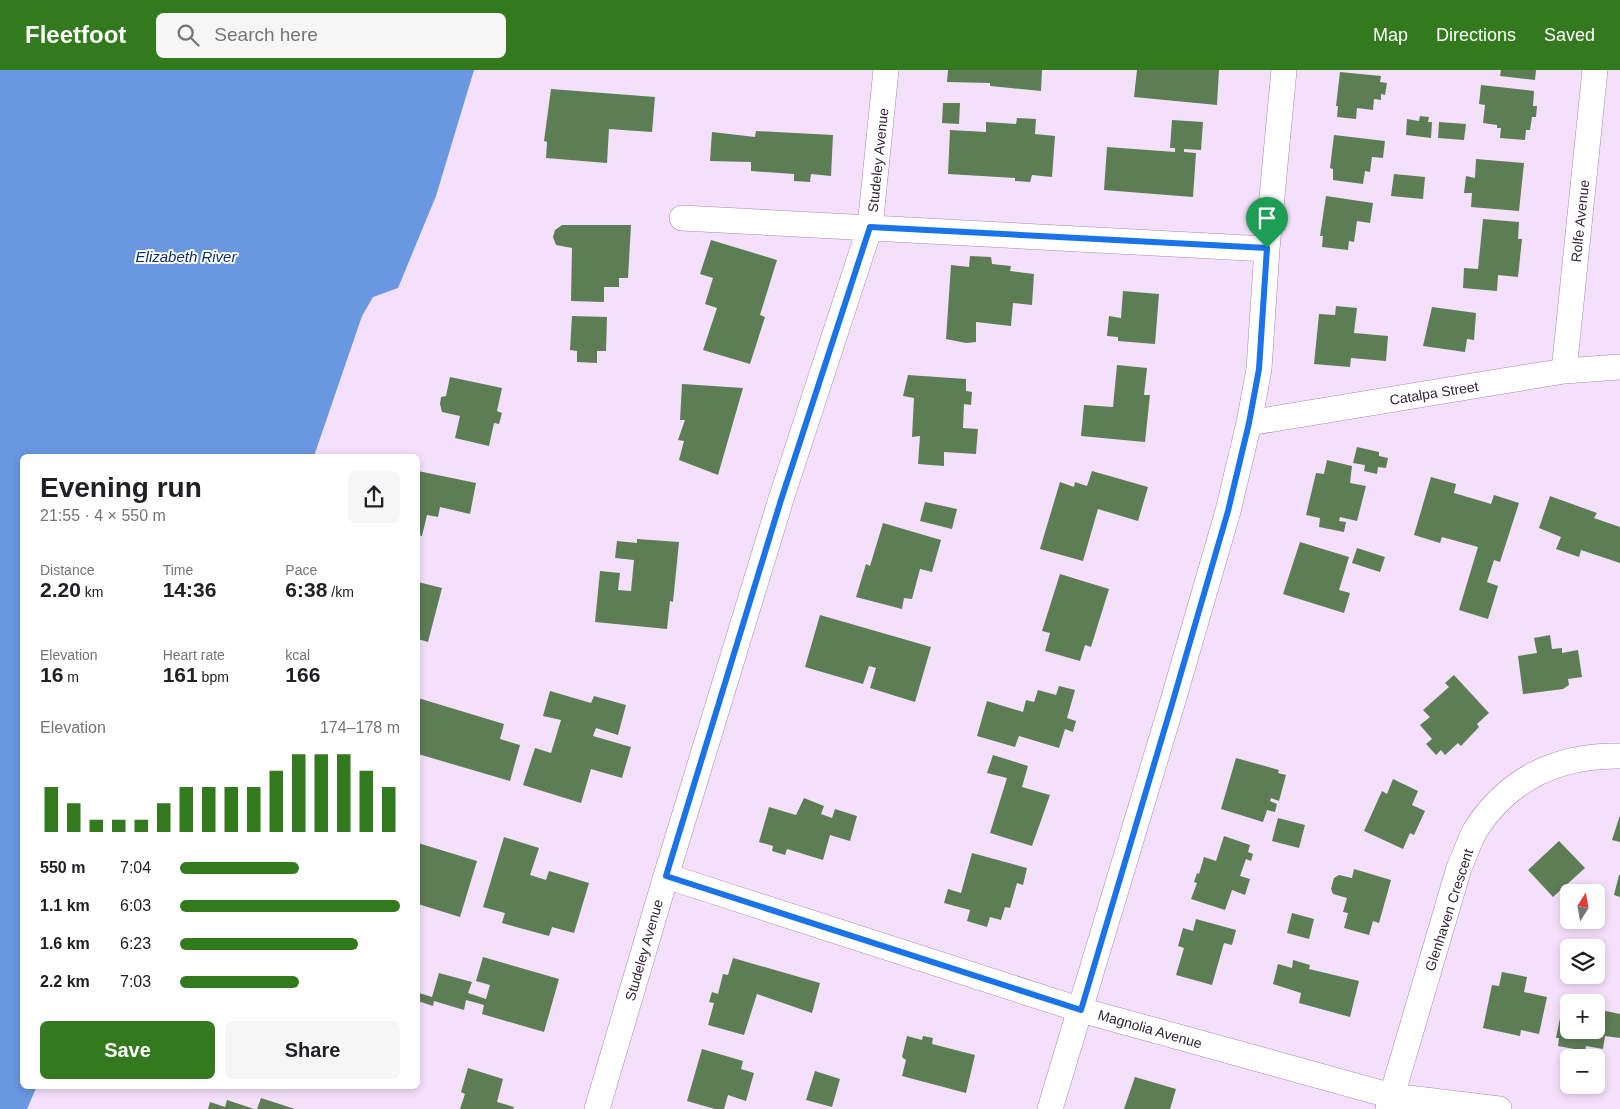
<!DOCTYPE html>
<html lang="en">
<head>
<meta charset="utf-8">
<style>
  :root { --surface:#fff; --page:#f6f6f6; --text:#202124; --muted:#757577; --accent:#337a1e }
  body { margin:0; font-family:Arial,sans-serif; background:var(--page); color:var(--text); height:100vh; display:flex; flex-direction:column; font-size:19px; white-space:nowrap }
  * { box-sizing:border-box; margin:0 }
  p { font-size:16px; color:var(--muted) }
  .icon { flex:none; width:28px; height:28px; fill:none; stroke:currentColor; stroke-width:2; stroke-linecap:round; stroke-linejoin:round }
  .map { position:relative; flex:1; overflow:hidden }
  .details { position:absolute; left:20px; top:384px; width:400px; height:635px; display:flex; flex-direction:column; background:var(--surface); border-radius:8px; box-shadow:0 2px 8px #0003 }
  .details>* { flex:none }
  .needle { width:32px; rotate:11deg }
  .tools { position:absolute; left:1560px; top:814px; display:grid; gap:10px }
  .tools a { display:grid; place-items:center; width:45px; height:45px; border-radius:8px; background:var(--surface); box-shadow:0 2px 8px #0003; font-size:25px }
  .pin { position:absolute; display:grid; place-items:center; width:42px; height:42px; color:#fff; margin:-51px -21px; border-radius:50% 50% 50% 0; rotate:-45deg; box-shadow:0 0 5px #0007 }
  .pin .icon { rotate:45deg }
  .round { display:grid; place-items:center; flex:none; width:52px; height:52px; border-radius:8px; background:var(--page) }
  .overview { display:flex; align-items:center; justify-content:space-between; height:85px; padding:0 20px }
  h1 { font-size:28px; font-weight:600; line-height:38px }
  .metrics { display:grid; grid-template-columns:repeat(3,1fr); gap:8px; height:85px; padding:5px 20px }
  .metrics div { display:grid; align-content:center }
  .metrics b { font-size:21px; font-weight:600 }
  .metrics small { font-size:14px; font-weight:400 }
  .metrics p { font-size:14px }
  .chart { height:140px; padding:10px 20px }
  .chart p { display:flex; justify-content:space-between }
  .chart svg { width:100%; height:90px; margin-top:5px; stroke:var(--accent); stroke-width:6 }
  .action { display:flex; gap:10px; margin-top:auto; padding:10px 20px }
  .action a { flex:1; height:58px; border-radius:8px; background:var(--accent); color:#fff; font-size:20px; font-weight:600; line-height:58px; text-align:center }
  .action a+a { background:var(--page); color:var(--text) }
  ul { padding:0 20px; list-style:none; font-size:16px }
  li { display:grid; grid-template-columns:80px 60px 1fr; align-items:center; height:38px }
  li i { height:12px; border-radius:6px; background:var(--accent) }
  header { display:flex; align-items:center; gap:30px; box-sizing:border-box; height:70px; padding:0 25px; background:var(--accent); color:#fff }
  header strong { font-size:24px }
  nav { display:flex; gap:28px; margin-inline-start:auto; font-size:18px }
  .search { width:350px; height:45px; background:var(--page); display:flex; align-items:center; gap:12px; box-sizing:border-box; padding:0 18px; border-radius:8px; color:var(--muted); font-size:19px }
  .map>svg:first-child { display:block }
  .water { fill:#6997e0 }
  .building { fill:#5d7d55 }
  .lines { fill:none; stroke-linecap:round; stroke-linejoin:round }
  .minor-casing { stroke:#a988b1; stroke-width:26 }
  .minor { stroke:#fff; stroke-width:25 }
  .route-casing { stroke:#fff; stroke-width:10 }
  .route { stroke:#1a73e8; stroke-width:6 }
  .labels { text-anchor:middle; stroke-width:4; stroke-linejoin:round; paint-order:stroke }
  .street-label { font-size:14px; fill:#322435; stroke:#fff }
  .water-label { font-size:15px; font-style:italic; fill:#073172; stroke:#fff }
</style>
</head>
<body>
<header>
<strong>Fleetfoot</strong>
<div class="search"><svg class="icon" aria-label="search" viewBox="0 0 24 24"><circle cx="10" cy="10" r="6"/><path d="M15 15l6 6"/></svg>Search here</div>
<nav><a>Map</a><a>Directions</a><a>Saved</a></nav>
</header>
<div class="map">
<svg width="1620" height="1039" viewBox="0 0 1620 1039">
  <rect width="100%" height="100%" fill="#f5e0fb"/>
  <!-- water -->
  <path class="water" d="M0,0h474l-38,126 -38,92 -25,9 -11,19 -48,140h-292v630h15l-10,23h-27z"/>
  <!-- building -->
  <path class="building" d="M948,0h94l-1,21 -51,-5v-3l-43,-1z
    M1137,0h82l-2,35 -83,-8z
    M1501,0h35l-1,10 -35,-4z
    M1340,2l41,4 -1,6 7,1 -2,12 -4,-1v6l-7,-1 -1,11 -16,-2 -1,11 -19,-2 1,-11h-2z
    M1481,15l53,6 -1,15h4l-1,11h-4l-2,13h-4l-1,10 -25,-2 1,-10h-4v-3l-14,-2 2,-18 -6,-1z
    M551,19l104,8 -3,35 -43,-3 -2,34 -61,-5 1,-16 -3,-1z
    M943,33h17l-1,21 -17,-1z
    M1420,46l9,1 -1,5h4l-1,16 -25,-3 1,-16 12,2z
    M1017,48l19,1 -1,15 20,2 -3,41 -20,-2 -2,7 -15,-1v-3l-67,-4 2,-44 36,2v-10l30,2z
    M1172,50l31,2 -2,28 -17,-1v3l12,1 -3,44 -89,-7 3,-43 68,5v-4h-5z
    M1439,52l27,2 -2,16 -26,-2z
    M756,61l77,4 -2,41 -20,-2 -1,8 -16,-1v-7l-43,-3v-9l-41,-1 2,-29 43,5z
    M1334,65l51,6 -2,17 -11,-1 -2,15 -5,-1 -2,13 -30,-4v-11l-3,-1z
    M1476,89l48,4 -5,48 -48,-4 1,-14h-8l2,-17 9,2z
    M1394,104l31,3 -2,22 -32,-3z
    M1326,126l47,7 -3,20 -13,-2 -3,21 -5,-1 -1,9 -26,-3 1,-11h-3z
    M1483,149l36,3 -1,17h4l-4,38 -20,-2 -1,16 -34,-3 1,-20 14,1z
    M562,155h69l-3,53h-9v9h-15v15l-33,-1 1,-53 -16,-3 -3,-8 2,-7z
    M711,170l66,20 -17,55 5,2 -15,47 -47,-14 14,-42 -12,-4 8,-26 -13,-4z
    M970,186l21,1 1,7 19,2 -1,5 24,3 -2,31 -19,-2 -2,23 -35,-4v20l-10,1 -20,-4 5,-74 18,2z
    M1123,221l36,3 -4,50 -37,-3v-4l-11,-1 2,-20 12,2z
    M1336,236l21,2 -3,25 34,3 -2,25 -35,-3 -1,9 -36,-3 5,-50 16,1z
    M1432,237l44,6 -2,27 -7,-1 -2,13 -42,-6z
    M572,246l35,1 -1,34h-9v12l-20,-1v-11l-7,-1z
    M1117,295l30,3 -3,27h6l-5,47 -64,-6 3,-31 29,2z
    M908,305l58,4v12l6,1 -1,13 -7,-1 -1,24 15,1 -2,25 -32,-2v14l-26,-2 2,-28 -8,1 2,-39 -11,-2z
    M450,307l52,11 -5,23 5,2 -3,11 -5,-1 -5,23 -34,-8 5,-22 -18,-4 -2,-8 1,-7 5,-1z
    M682,314l61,4 -25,87 -39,-15 5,-19 -6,-1 7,-20h-5z
    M1357,377l22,5v4l9,2 -2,10 -8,-1 -1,7 -13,-3 1,-6 -12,-2z
    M1327,390l25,6 -2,17 16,3 -9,35 -17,-4 -1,4 7,1 -2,10 -25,-5 1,-9 -14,-3 10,-42 8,1z
    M418,401l58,12 -6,31 -30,-7 -2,10 -11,-2 -5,21 -4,-1z
    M1092,401l56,16 -10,34 -40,-12 -15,52 -43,-12 20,-67 14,5 1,-5 12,4z
    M1431,407l25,7 -2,9 37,11 3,-9 25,8 -19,59 -6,-2 -7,22 11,4 -10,33 -29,-9 19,-63 -36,-10 -2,6 -26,-8z
    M1550,426l47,17 -3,5 26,9v36l-39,-13 -2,7 -23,-8 5,-12 -22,-9z
    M925,432l32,7 -5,20 -32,-8z
    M883,453l58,17 -9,32 -12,-3 -8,30 -8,-1 -2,11 -46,-12 10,-33 4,2z
    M637,469l42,3 -6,60 -3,-1 -3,28 -72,-7 5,-51 20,2 -2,17 13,1 3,-31 -19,-2 2,-17 20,2z
    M1300,472l49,15 -10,33 11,3 -6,20 -61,-19z
    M1357,478l28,9 -5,15 -28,-9z
    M1060,504l49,15 -18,58 -6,-2 -5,16 -35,-10 5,-18 -8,-2z
    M418,512l24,6 -14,54 -10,-3z
    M820,545l111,32 -16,55 -45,-14 6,-20 -7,-2 -6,18 -58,-17z
    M1550,565l2,14 10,-1v5l16,-3 4,27 -14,2 1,6 -6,4 -40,5 -5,-38 19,-3 -3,-15z
    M1454,605l35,38 -12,11 2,3 -18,19 -3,-3 -13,12 -4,-5 -5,5 -10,-11 6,-5 -12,-14 10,-8 -7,-7 26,-23 -4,-4z
    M1059,616l16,4 -8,28 9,3 -3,11 -8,-3 -6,19 -40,-12 -4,11 -38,-11 10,-35 36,11 3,-12 8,2 4,-12 18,5z
    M550,621l41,12 3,-7 32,9 -8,30 -22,-7 -3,8 38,11 -9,31 -31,-9 -10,34 -58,-18 12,-37 16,5 10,-33 -18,-4z
    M418,628l86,26 -4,15 20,6 -10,36 -92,-27z
    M993,685l35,11 -6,21 28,8 -18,51 -42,-13 17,-55 -20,-5z
    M1236,688l43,12 -1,3 8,2 -7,26 -8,-3 -1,3 7,3 -2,8 -8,-2 -4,12 -42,-13z
    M1393,709l25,12 -6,14 13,6 -11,24 -4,-2 -7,16 -39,-18 18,-40 5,3z
    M804,728l20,8 -3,8 11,4 3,-9 22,7 -7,25 -20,-6 -7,25 -36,-11 -2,6 -13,-4 1,-5 -14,-4 10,-35 27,8z
    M1620,745v27l-8,-2z
    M1278,748l27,7 -6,23 -27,-7z
    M1224,766l26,9 -2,7 5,2 -2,7 -5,-2 -6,17 10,3 -5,16 -13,-5 -7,20 -34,-11 6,-16 -3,-1 3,-9 2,1 5,-17 12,4z
    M504,767l35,11 -9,27 16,5 3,-9 40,12 -15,50 -22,-6 -3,9 -47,-13 3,-10 -22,-6z
    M1559,771l26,27 -32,29 -25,-27z
    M418,773l59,18 -17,56 -42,-13z
    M972,783l55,15 -4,17 -6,-2 -7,25 -5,-1 -4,13 -11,-3 -3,10 -20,-6 3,-11 -26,-7 4,-14 13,4z
    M1354,799l37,11 -12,43 -6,-2 -4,14 -25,-7 4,-15 -5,-1 4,-14 -14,-4 -2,-5 3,-11 5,-3 13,3z
    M1619,805h1v22l-6,-2z
    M1292,843l22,6 -5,20 -22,-6z
    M1196,849l40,11 -4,15 -8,-2 -12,42 -36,-10 8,-27 -6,-2 5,-18 10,3z
    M483,887l76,22 -15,53 -62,-18 2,-9 -18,-5 -2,10 -30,-9 -1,5 -15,-5 1,-8 13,4 7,-24 33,9 -4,11 18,6 4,-14 -14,-4z
    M733,888l87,25 -8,30 -55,-19 -13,41 -36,-10 6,-22 -5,-1 3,-10 6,2 5,-20 5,1z
    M1293,890l17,5 -1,4 50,12 -9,36 -51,-14 2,-10 -28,-9 5,-20 14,4z
    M1502,902l25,5 -3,15 23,5 -8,37 -18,-4 -1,6 -37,-8 9,-43 7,1z
    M1578,926l15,3 -1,3h-15z
    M1563,933l6,2v25h27v-21l24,5v24l-15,-2 -2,13 -17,-3 -1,5 -27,-5 1,-8h-3z
    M907,966l15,4 1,-4 10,2 -1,6 43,11 -9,38 -64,-17 4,-16 -4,-3z
    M702,979l41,12 -2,8 13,4 -8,28 -18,-6 -4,14h-9l-28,-8z
    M468,998l35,11 -6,23 17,5 -1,2h-53l5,-15 -4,-2z
    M815,1001l25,8 -8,28 -26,-7z
    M1135,1007l41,12 -6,20h-46z
    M261,1028l34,11h-38z
    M227,1030l27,9h-46l2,-7 15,5z"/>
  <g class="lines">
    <!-- minor casing -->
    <g class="minor-casing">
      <path id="minor" d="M682,148l585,31
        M1564,301l31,-301
        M1249,353l315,-52 56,-4
        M666,806l415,134 311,86 107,13
        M597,1039l69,-233 115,-377 89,-272 16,-157
        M1050,1039l122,-405 56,-193 21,-88 10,-54 8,-120 17,-179
        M1388,1039l71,-241c6,-13 10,-27 17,-39 34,-52 83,-74 144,-73"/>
    </g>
    <!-- minor -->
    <use href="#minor" class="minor"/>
  </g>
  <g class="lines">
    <!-- route casing -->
    <g class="route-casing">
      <path id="route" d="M870,157l397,21 -8,121 -10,54 -21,88 -56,193 -91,306 -415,-134 115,-376z"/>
    </g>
    <!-- route -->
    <use href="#route" class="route"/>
  </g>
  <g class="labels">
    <!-- street labels -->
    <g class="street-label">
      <text transform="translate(878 90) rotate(-84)" y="5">Studeley Avenue</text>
      <text transform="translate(1580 151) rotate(-84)" y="5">Rolfe Avenue</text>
      <text transform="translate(1434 323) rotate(-9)" y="5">Catalpa Street</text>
      <text transform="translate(1449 840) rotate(-72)" y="5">Glenhaven Crescent</text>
      <text transform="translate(644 880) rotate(-74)" y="5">Studeley Avenue</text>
      <text transform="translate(1150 959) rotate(16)" y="5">Magnolia Avenue</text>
    </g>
    <!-- water labels -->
    <g class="water-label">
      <text x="186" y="192">Elizabeth River</text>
    </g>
  </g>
</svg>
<div class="tools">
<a><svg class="needle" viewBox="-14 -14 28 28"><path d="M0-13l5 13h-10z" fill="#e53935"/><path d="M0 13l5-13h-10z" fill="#757577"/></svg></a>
<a><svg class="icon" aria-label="layers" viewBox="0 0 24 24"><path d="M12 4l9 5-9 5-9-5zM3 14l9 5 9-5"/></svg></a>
<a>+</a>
<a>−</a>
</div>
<div class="pin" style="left:1267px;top:178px;background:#1e9e55"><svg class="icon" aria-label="arrive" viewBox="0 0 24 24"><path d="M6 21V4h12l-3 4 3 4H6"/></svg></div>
<section class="details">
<div class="overview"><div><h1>Evening run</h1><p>21:55 · 4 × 550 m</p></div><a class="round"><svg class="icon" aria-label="share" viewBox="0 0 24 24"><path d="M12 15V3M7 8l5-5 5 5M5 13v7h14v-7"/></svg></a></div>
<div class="metrics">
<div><p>Distance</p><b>2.20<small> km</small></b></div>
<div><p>Time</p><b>14:36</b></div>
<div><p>Pace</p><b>6:38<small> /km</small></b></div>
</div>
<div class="metrics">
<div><p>Elevation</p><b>16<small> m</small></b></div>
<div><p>Heart rate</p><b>161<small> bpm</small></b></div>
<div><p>kcal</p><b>166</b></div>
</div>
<div class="chart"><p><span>Elevation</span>174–178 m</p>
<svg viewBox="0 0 160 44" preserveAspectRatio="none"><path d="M5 44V22M15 44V30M25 44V38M35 44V38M45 44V38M55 44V30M65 44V22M75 44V22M85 44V22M95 44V22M105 44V14M115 44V6M125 44V6M135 44V6M145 44V14M155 44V22"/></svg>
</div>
<ul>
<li><b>550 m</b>7:04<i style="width:54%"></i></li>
<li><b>1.1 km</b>6:03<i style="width:100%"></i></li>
<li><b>1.6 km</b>6:23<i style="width:81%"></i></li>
<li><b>2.2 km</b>7:03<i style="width:54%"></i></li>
</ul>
<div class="action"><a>Save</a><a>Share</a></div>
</section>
</div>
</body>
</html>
